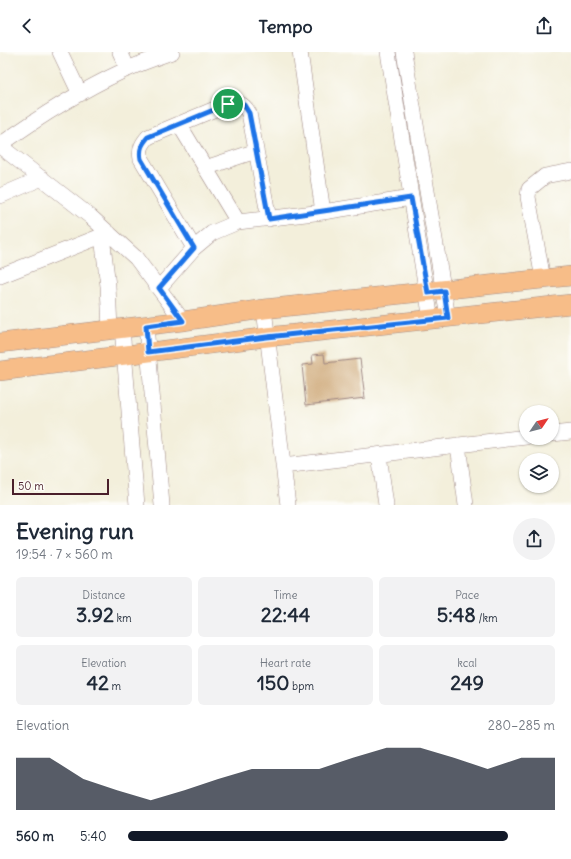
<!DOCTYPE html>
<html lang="en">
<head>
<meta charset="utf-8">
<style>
  :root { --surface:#fff; --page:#f2f2f3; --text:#1f2937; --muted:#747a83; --accent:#111827 }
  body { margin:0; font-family:Delius,sans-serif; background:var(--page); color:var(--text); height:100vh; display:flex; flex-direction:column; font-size:15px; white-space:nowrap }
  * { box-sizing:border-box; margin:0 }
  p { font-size:13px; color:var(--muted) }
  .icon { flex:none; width:22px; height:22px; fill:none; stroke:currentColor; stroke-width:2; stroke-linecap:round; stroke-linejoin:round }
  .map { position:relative; height:453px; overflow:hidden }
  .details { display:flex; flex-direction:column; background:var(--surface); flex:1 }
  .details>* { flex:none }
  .needle { width:26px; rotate:55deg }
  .buttons { position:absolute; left:519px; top:353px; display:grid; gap:8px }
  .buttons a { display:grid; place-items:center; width:40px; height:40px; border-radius:50%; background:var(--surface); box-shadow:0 1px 3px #0004; font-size:20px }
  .scale { position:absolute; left:12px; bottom:10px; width:97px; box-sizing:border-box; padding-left:4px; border:2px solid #4a1f2b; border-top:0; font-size:11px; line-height:14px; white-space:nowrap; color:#4a1f2b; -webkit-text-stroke:3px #fdfcf7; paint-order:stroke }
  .pin { position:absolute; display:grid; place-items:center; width:34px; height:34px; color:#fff; margin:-17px; border:2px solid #fff; border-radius:50%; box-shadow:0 1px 4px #0007 }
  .round { display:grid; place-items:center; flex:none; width:42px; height:42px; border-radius:21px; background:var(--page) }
  .headline { display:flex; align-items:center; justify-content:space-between; height:68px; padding:0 16px }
  h1 { font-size:22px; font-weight:700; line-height:30px }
  .stats { display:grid; grid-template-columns:repeat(3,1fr); gap:6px; height:68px; padding:4px 16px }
  .stats div { display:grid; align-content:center; border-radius:6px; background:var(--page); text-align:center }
  .stats b { font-size:20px; font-weight:700 }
  .stats small { font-size:11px; font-weight:400 }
  .stats p { font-size:11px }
  .chart { height:112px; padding:8px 16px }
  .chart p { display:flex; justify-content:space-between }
  .chart svg { width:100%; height:72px; margin-top:4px; fill:var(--accent); opacity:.7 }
  ul { padding:0 16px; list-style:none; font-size:13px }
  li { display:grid; grid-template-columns:64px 48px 1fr; align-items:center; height:30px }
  li i { height:10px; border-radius:5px; background:var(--accent) }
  header { display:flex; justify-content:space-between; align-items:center; height:52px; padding:0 16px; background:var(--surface); font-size:18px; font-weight:700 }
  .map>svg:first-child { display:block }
  .building { fill:#d2af82 }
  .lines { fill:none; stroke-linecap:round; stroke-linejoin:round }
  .minor-casing { stroke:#9e8783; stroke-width:16 }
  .major-casing { stroke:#9e8783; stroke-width:20 }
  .minor { stroke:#fff; stroke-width:15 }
  .major { stroke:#f7bd88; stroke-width:19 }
  .route-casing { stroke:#fff; stroke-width:8 }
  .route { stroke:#1a73e8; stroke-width:5 }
</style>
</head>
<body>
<header><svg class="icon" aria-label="back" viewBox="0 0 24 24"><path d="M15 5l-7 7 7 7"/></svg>Tempo<svg class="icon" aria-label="share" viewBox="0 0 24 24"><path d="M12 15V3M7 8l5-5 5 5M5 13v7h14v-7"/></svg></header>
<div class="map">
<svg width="571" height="453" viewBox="0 0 571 453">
  <rect width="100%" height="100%" fill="#fdfcf7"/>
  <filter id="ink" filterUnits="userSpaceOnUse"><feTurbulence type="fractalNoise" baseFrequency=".025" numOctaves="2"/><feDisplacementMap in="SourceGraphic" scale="8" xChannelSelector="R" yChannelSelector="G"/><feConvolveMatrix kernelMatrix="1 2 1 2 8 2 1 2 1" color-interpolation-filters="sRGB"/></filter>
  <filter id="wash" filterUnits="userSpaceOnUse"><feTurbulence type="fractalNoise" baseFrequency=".012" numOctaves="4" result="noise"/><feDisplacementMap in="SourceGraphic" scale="16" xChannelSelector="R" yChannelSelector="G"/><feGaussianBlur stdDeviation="0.9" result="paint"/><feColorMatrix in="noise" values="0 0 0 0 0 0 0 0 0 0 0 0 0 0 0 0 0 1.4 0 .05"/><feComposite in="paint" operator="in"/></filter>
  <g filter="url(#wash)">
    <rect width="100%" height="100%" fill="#f3efdb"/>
    <g id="blocks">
      <!-- building -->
      <path class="building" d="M324,302l1,9 35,-4 5,39 -59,7 -4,-40 11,-1 -1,-9z"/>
    </g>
  </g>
  <g filter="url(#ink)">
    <use href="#blocks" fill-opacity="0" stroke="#9e8783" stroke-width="1"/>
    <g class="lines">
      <!-- minor casing -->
      <g class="minor-casing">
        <path id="minor" d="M60,0l20,42
          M120,0l8,17
          M300,0l23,160
          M388,0l43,268
          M404,0l44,266
          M179,72l59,98
          M0,93c39,-28 80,-54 123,-74 16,-7 32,-13 49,-19
          M0,94l91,71 45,41 47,63
          M205,116l51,-17
          M0,144l42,-18
          M102,184l6,50 2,43
          M194,196l-53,-89c-2,-10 1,-15 7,-22l79,-33c12,-2 16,-1 22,9l20,106
          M0,224l109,-43
          M543,227l-15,-82 1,-8 16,-13 26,-5
          M159,236l35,-40 18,-15 26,-11 85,-10 88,-14
          M264,257l24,196
          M146,274l16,179
          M122,276l15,177
          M552,382l19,-2
          M458,393l8,60
          M379,403l7,50
          M283,414l243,-29"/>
      </g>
      <!-- major casing -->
      <g class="major-casing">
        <path id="major" d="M0,291l183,-22 81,-12 307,-33
          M0,319l267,-34 304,-33"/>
      </g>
      <!-- minor -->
      <use href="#minor" class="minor"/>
      <!-- major -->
      <use href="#major" class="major"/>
    </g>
  </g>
  <g class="lines" filter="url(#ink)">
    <!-- route casing -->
    <g class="route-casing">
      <path id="route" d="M237,50l7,3 5,8 20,106 142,-21 17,95 16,-2 4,27 -181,19 -119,15 -2,-26 37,-5 -24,-33 35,-40 -53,-89c-2,-10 1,-15 7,-22l80,-33z"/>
    </g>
    <!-- route -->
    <use href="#route" class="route"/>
  </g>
</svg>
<div class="buttons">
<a><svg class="needle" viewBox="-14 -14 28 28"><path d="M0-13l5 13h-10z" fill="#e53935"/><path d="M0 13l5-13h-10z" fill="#747a83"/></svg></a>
<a><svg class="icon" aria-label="layers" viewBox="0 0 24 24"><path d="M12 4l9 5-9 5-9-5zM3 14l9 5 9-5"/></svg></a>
</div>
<div class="scale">50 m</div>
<div class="pin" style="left:228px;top:52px;background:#1e9e55"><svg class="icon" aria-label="arrive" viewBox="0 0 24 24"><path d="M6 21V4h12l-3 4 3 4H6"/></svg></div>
</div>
<section class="details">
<div class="headline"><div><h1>Evening run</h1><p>19:54 · 7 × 560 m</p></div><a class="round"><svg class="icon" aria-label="share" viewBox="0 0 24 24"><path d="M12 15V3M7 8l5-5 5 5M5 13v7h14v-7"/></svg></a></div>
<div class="stats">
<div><p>Distance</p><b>3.92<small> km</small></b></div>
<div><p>Time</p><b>22:44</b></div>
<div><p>Pace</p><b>5:48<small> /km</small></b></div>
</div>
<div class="stats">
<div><p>Elevation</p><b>42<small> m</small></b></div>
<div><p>Heart rate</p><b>150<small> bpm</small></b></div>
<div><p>kcal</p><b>249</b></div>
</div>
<div class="chart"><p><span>Elevation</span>280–285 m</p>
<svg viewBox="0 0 160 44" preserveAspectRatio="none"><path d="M0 44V12L10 12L20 25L30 32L40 38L50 32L60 25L70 19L80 19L90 19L100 12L110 6L120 6L130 12L140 19L150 12L160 12V44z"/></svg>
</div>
<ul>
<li><b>560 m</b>5:40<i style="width:89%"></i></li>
</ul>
</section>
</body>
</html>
